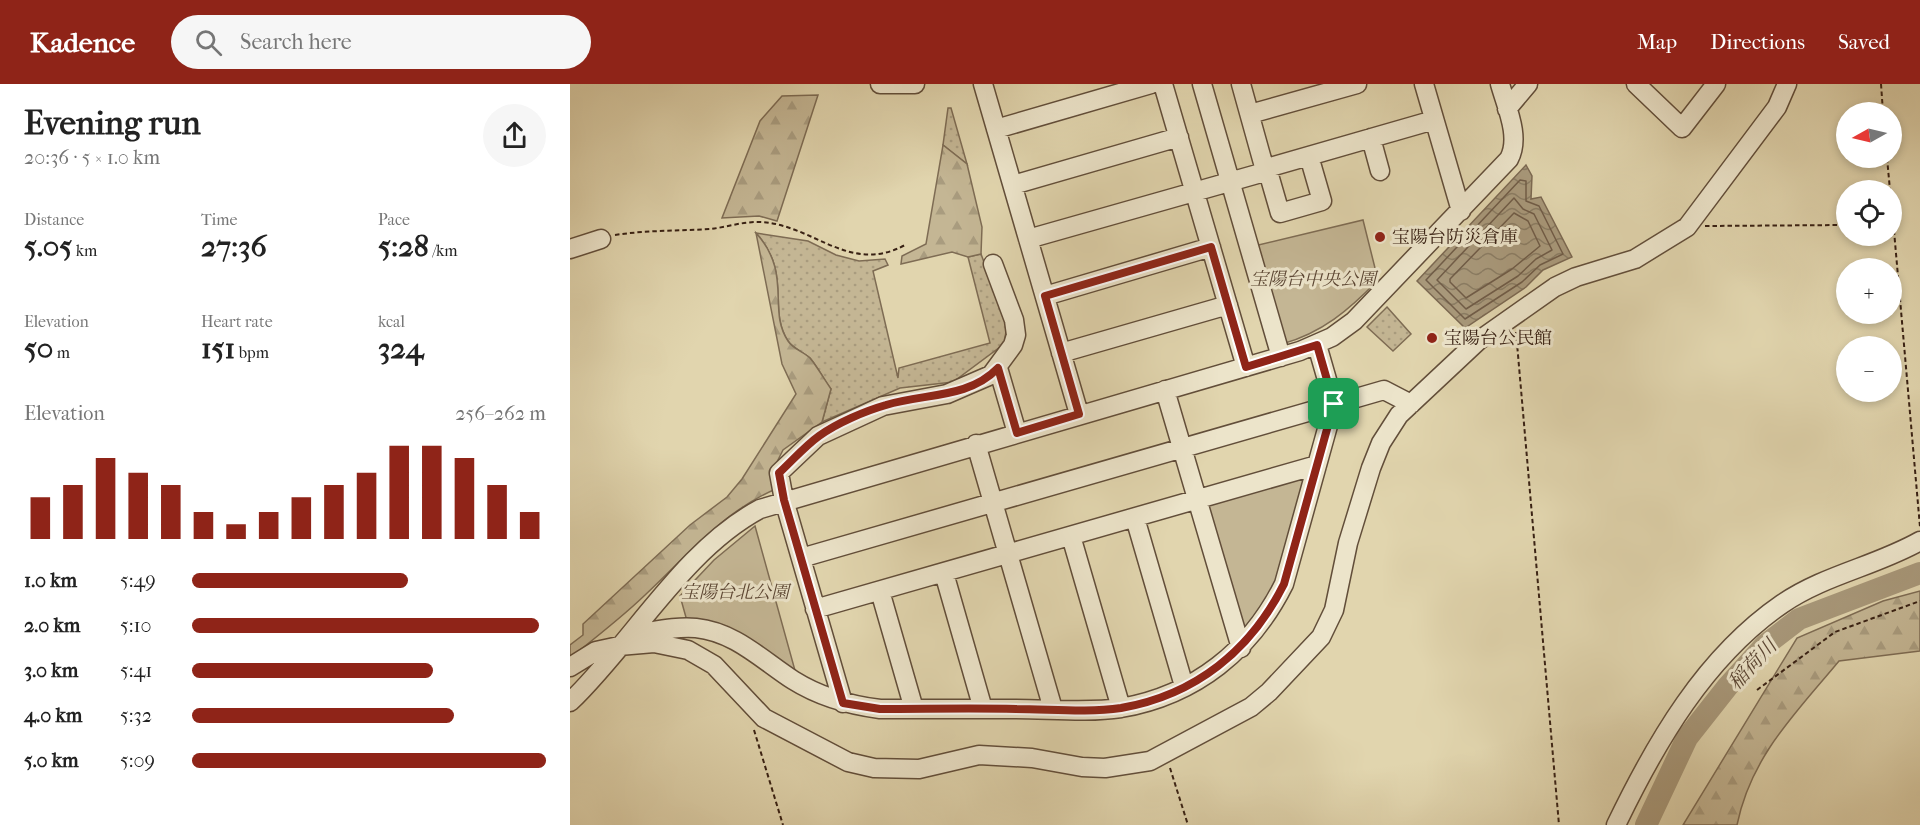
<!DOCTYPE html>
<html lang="en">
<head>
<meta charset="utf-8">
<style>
  :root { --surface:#fff; --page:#f6f6f6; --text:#222; --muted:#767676; --accent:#8f2418 }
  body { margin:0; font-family:"IM FELL French Canon","Noto Serif JP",serif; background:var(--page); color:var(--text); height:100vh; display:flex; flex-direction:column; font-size:22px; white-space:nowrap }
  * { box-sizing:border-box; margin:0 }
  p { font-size:20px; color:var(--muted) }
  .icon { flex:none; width:33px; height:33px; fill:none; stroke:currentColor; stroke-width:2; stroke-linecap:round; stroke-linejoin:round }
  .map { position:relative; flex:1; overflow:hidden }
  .sheet { display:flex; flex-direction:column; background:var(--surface); width:570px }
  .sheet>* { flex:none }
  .needle { width:39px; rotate:262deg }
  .fabs { position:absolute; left:1266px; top:18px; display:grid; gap:12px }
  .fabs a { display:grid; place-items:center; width:66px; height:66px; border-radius:50%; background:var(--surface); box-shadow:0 3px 9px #0003; font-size:30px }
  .pin { position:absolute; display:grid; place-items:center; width:51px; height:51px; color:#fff; margin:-26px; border-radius:12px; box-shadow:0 3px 9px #0006 }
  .round { display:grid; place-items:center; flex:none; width:63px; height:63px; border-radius:32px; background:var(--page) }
  .headline { display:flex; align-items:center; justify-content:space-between; height:102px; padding:0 24px }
  h1 { font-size:33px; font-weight:700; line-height:45px }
  .figures { display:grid; grid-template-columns:repeat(3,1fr); gap:9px; height:102px; padding:6px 24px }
  .figures div { display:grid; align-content:center }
  .figures b { font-size:30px; font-weight:700 }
  .figures small { font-size:16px; font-weight:400 }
  .figures p { font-size:16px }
  .chart { height:168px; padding:12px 24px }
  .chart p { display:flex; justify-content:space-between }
  .chart svg { width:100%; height:108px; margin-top:6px; stroke:var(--accent); stroke-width:6 }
  ul { padding:0 24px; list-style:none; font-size:20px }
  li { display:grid; grid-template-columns:96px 72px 1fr; align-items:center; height:45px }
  li i { height:15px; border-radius:8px; background:var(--accent) }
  header { display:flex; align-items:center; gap:36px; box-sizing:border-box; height:84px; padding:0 30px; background:var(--accent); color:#fff }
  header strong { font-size:28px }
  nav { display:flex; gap:33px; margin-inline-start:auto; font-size:21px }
  .search { width:420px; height:54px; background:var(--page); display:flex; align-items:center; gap:15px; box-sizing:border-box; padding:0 21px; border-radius:33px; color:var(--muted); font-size:22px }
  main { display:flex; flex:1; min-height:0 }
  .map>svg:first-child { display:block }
  .grass { fill:url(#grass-dots); stroke:#7e6c54; stroke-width:1.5 }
  .forest { fill:url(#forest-firs); stroke:#7e6c54; stroke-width:1.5 }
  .green { fill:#c4b694; stroke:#7e6c54; stroke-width:1.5 }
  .water { fill:url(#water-waves); stroke:#7b6851; stroke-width:1.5 }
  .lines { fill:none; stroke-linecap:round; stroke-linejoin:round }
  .shore { stroke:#705c47; stroke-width:1.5 }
  .river { stroke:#a8987a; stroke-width:22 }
  .minor-casing { stroke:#624e3a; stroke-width:21 }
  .path { stroke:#382114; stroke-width:2; stroke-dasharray:4.5 3; stroke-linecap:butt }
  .minor { stroke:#ece4ca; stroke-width:18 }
  .route-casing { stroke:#fff; stroke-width:12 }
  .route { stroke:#8f2418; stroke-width:8 }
  .poi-dot { fill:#8f2418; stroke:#ece4ca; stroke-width:2 }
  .labels { text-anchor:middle; stroke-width:6; stroke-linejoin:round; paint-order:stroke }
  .poi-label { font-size:18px; fill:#382114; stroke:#ece4ca; text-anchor:start }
  .park-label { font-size:18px; font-style:italic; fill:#5b4634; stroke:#ece4ca }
  .water-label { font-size:20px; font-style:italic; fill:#5a4533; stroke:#ece4ca }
</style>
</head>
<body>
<header>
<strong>Kadence</strong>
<div class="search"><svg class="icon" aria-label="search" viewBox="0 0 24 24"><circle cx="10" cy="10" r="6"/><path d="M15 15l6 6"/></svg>Search here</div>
<nav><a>Map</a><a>Directions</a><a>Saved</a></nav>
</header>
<main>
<section class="sheet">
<div class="headline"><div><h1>Evening run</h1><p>20:36 · 5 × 1.0 km</p></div><a class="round"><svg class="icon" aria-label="share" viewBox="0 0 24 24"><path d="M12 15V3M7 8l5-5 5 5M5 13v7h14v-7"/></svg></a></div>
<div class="figures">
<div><p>Distance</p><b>5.05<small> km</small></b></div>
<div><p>Time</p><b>27:36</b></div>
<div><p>Pace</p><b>5:28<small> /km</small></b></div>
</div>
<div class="figures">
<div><p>Elevation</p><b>50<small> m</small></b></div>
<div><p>Heart rate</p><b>151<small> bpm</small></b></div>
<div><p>kcal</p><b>324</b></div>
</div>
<div class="chart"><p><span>Elevation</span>256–262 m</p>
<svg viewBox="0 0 160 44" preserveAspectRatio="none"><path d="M5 44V27M15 44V22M25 44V11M35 44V17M45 44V22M55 44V33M65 44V38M75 44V33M85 44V27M95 44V22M105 44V17M115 44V6M125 44V6M135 44V11M145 44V22M155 44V33"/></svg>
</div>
<ul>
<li><b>1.0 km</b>5:49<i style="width:61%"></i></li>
<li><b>2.0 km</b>5:10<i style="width:98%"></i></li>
<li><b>3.0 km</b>5:41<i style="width:68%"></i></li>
<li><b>4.0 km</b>5:32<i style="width:74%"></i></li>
<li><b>5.0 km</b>5:09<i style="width:100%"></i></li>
</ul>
</section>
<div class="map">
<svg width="1350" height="741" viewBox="0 0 1350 741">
  <defs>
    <pattern id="grass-dots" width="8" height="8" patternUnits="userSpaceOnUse" patternTransform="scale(1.5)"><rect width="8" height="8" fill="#c4b694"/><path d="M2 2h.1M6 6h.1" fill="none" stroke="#a99c7f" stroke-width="1.8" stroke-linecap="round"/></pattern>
    <pattern id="forest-firs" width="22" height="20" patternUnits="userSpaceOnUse" patternTransform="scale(1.5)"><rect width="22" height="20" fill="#c4b694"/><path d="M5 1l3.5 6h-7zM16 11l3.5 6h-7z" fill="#a99c7f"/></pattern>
    <pattern id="water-waves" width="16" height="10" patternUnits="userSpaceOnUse" patternTransform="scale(1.5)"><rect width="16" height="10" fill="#a8987a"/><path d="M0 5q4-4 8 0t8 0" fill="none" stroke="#8a7c63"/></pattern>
  </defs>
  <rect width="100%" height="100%" fill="#e1d5ae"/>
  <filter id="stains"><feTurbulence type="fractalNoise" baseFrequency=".00333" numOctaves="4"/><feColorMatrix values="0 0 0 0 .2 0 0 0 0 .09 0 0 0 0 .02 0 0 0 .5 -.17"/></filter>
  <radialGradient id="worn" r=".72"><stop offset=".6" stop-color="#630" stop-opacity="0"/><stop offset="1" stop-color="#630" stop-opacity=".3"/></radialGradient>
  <!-- grass -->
  <path class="grass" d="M378,24h3l16,56 -24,-19z
    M186,149l52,8 28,14 23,6 26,-2 3,6 -15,6 25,107 1,-10 91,-25 -22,-86 13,-3 26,71 -3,19 -51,38 -53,6 -78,34 9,-33c-8,-10 -13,-22 -21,-31 -6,-6 -17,-9 -22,-17 -21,-32 5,-67 -32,-108z
    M817,223l24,27 -18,17 -26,-24z"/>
  <!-- forest -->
  <path class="forest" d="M248,11l-41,126 -18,-5 -37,2 38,-97 22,-25z
    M373,61l24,19 15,63 -1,27 -13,3 -16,-5 -51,12 1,-8 24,-12z
    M186,149c37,41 11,77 32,108 5,8 16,11 22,17 8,10 14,21 21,31l-9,33 -39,28 -8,16 1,23c-53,22 -90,68 -132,107 -23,22 -49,42 -74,62v-13l13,-10v-11l107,-99 37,-28 15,-18 54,-85 -14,-30z
    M1350,507v60l-81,10c-43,52 -88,95 -102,164h-54l114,-187 86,-37z"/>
  <!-- green -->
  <path class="green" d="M793,136l15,60c-29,30 -56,53 -96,64l-28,-98z
    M733,391l4,5 -23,82 -26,57 -16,12 -36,-123 3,-6z
    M185,442l41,148 -109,-53 -7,-25 34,-36z"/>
  <!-- water -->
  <path class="water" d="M956,81l6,11 -1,23 10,-2 31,60 -29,13 -17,17 -61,41 -48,-47z"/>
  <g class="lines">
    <!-- shore -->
    <path class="shore" d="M950,96l6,1v20l13,5 24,48 -23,11 -18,17 -57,37 -39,-39z
      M944,114l9,11 11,5 18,36 -16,9 -18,17 -52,33 -29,-29z
      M944,129l14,8 12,25 -28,23 -46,29 -16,-16v-3z"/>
    <!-- river -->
    <path class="river" d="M1076,741l41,-87 41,-52 37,-41 34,-26 121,-46"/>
    <!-- minor casing -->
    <g class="minor-casing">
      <path id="minor" d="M310,0h35
        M413,0l96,330
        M593,0l83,283
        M632,0l79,273
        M671,0l22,79 4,5 13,45 42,-12 -13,-45
        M854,0l37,127
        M1066,0l46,44 34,-44
        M937,25l21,-25
        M680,30l107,-30
        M426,45l155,-45
        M801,54l9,33
        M443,101l166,-48
        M458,155l233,-66 6,-5 167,-48
        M0,165l31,-10
        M475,212l166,-49
        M491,269l167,-48
        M428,284l19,65
        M595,306l76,258
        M406,360l77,265
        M565,434l49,168
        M501,452l50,172
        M231,474l583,-168 27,14
        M374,489l39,136
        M310,507l34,118
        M245,525l502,-144
        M66,550c20,-3 40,-8 60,-6 39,4 66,32 97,52 27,17 55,25 87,29 45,0 91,0 136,0 34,0 71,4 105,-1 75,-13 130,-58 163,-124l50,-180 -17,-59
        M0,583l26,-16 23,-5 35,-3 34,7 26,15 50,53 84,44 26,6 45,1 60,-14 53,3 50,9 23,1 45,-7 101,-54 18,-15 52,-55 13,-27 14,-67 23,-75 10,-25 18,-28 79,-74 77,-54 21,-10 59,-18 52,-32 90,-120 10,-23
        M0,618c62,-59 113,-152 190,-193l540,-158 32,-14 22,-16 155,-162c12,-22 -3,-53 -9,-75
        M273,619l-59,-203 -5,-27 39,-37 65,-30 64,-12 44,-19 22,-30 3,-10 -2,-15 -21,-56
        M1046,741c40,-83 89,-168 166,-221 42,-29 94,-38 138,-63"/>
    </g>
    <!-- path -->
    <path class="path" d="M1311,0l2,28
      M1317,74l3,32
      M1322,124l28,319
      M1135,142l141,-1
      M45,151c32,-5 64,-4 96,-6 15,-2 31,-7 46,-7 55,0 91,54 148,23
      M946,248l43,493
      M1187,606l78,-58 85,-31
      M184,646l29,95
      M600,684l18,57"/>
    <!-- minor -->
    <use href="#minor" class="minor"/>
  </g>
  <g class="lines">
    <!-- route casing -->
    <g class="route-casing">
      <path id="route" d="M641,163l35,120 71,-22 17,59 -50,180c-33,66 -88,111 -163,124 -34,5 -71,1 -105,1 -45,-1 -91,0 -136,0l-37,-6 -59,-203 -5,-27c13,-12 26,-27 40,-37 18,-13 46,-25 67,-31 38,-12 82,-6 112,-37l19,65 62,-19 -34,-118z"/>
    </g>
    <!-- route -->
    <use href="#route" class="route"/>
  </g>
  <!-- markers -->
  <g class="poi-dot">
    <circle cx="810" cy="153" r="6"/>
    <circle cx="862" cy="254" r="6"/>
  </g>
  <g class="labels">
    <!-- poi labels -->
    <g class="poi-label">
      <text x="822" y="159">宝陽台防災倉庫</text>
      <text x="874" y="260">宝陽台公民館</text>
    </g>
    <!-- park labels -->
    <g class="park-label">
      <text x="743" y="201">宝陽台中央公園</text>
      <text x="165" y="514">宝陽台北公園</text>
    </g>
    <!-- water labels -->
    <g class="water-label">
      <text transform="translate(1182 580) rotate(-47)" y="7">稲荷川</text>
    </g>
  </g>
  <rect width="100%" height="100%" filter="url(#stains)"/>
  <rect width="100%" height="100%" fill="url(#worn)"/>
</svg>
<div class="fabs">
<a><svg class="needle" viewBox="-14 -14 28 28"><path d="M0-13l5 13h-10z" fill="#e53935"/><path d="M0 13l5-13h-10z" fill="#767676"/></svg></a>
<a><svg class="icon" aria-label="locate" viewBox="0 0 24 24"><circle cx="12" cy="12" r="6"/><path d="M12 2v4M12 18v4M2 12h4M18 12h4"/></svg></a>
<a>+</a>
<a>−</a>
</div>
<div class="pin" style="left:764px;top:320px;background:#1e9e55"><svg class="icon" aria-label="arrive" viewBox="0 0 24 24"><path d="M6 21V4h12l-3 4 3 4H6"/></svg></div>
</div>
</main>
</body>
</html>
